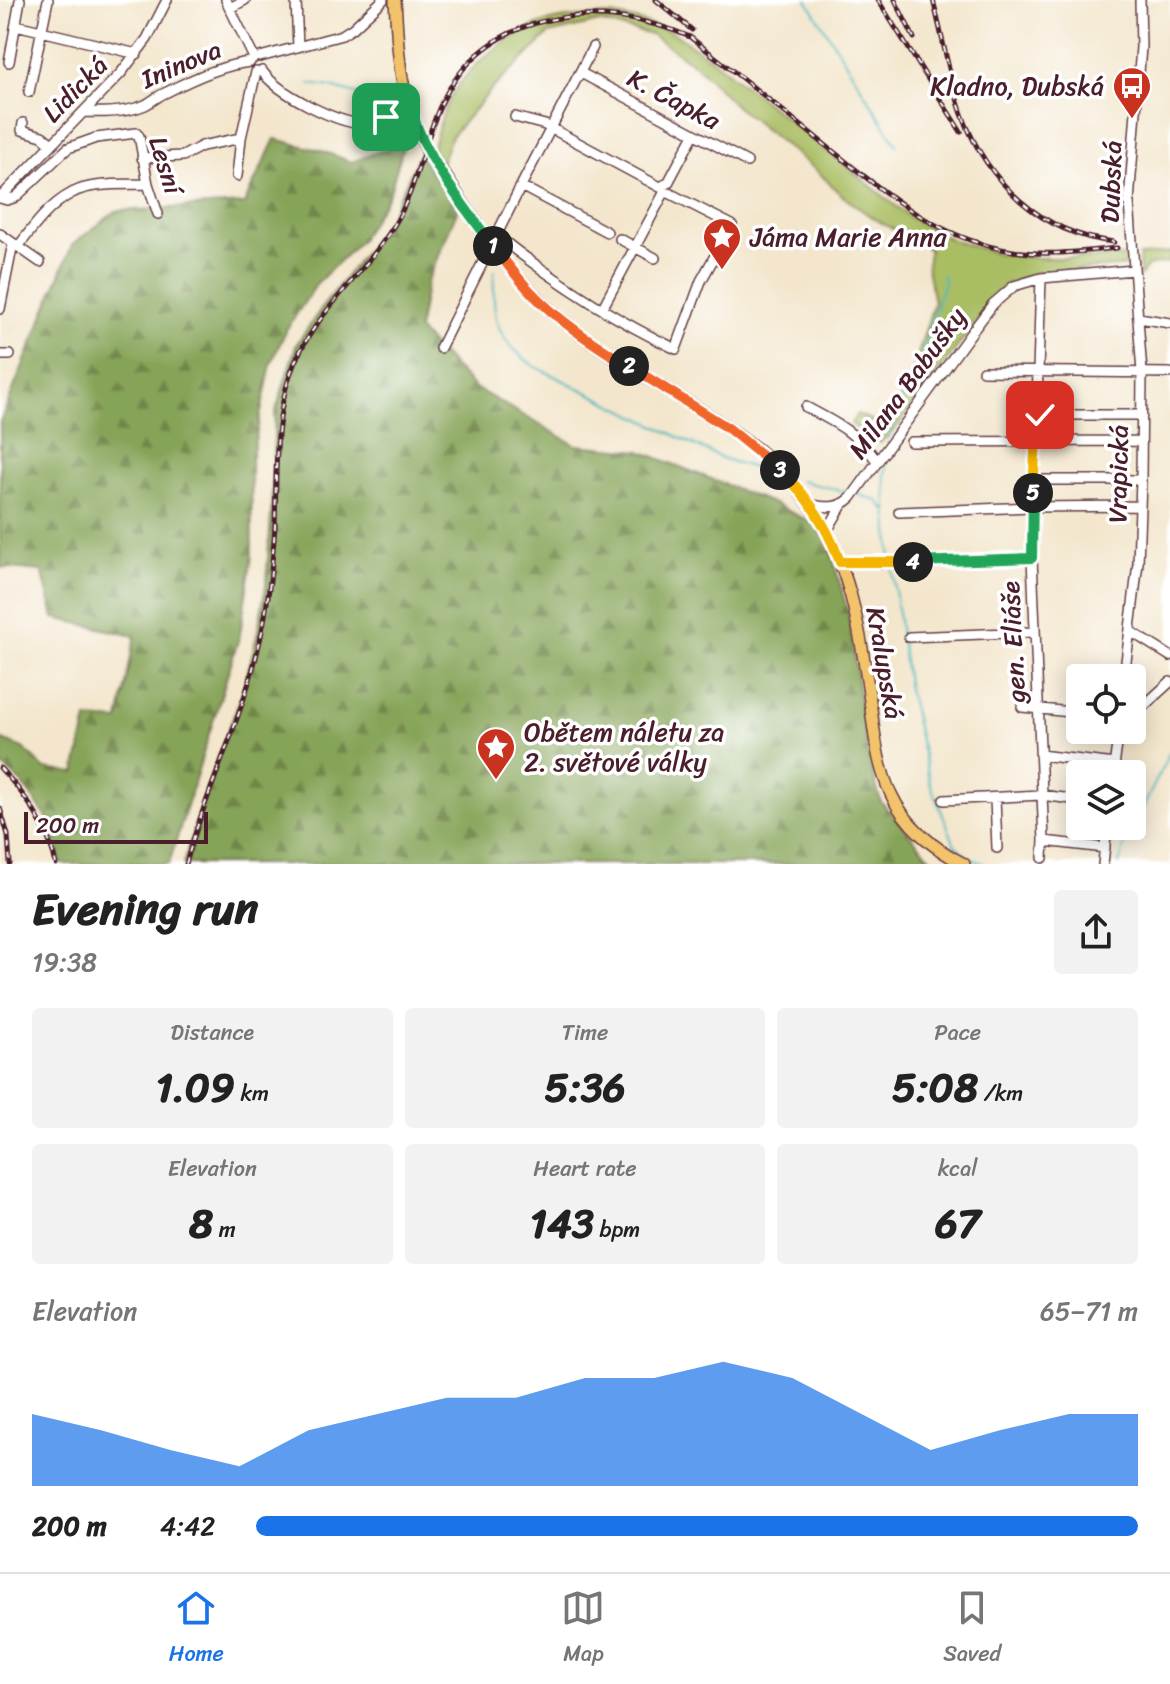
<!DOCTYPE html>
<html lang="en">
<head>
<meta charset="utf-8">
<style>
  :root { --surface:#fff; --page:#f2f2f2; --text:#222; --muted:#767676; --line:#e0e0e0; --accent:#1a73e8 }
  body { margin:0; font-family:Sriracha,sans-serif; background:var(--page); color:var(--text); height:100vh; display:flex; flex-direction:column; font-size:30px; white-space:nowrap }
  * { box-sizing:border-box; margin:0 }
  p { font-size:26px; color:var(--muted) }
  .icon { flex:none; width:44px; height:44px; fill:none; stroke:currentColor; stroke-width:2; stroke-linecap:round; stroke-linejoin:round }
  .map { position:relative; height:864px; overflow:hidden }
  .panel { display:flex; flex-direction:column; background:var(--surface); flex:1 }
  .panel>* { flex:none }
  .tools { position:absolute; left:1066px; top:664px; display:grid; gap:16px }
  .tools a { display:grid; place-items:center; width:80px; height:80px; border-radius:8px; background:var(--surface); box-shadow:0 4px 20px #0003; font-size:40px }
  .scale { position:absolute; left:24px; bottom:20px; width:184px; box-sizing:border-box; padding-left:8px; border:4px solid #4a1f2b; border-top:0; font-size:22px; line-height:28px; white-space:nowrap; color:#4a1f2b; -webkit-text-stroke:6px #fff; paint-order:stroke }
  .pin { position:absolute; display:grid; place-items:center; width:68px; height:68px; color:#fff; margin:-34px; border-radius:16px; box-shadow:0 4px 12px #0006 }
  .km { position:absolute; width:40px; height:40px; margin:-20px; border-radius:50%; background:#222; color:#fff; font-size:22px; line-height:40px; text-align:center }
  .round { display:grid; place-items:center; flex:none; width:84px; height:84px; border-radius:8px; background:var(--page) }
  .overview { display:flex; align-items:center; justify-content:space-between; height:136px; padding:0 32px }
  h1 { font-size:44px; font-weight:700; line-height:60px }
  .metrics { display:grid; grid-template-columns:repeat(3,1fr); gap:12px; height:136px; padding:8px 32px }
  .metrics div { display:grid; align-content:center; border-radius:8px; background:var(--page); text-align:center }
  .metrics b { font-size:40px; font-weight:700 }
  .metrics small { font-size:22px; font-weight:400 }
  .metrics p { font-size:22px }
  .chart { height:224px; padding:16px 32px }
  .chart p { display:flex; justify-content:space-between }
  .chart svg { width:100%; height:144px; margin-top:8px; fill:var(--accent); opacity:.7 }
  ul { padding:0 32px; list-style:none; font-size:26px }
  li { display:grid; grid-template-columns:128px 96px 1fr; align-items:center; height:60px }
  li i { height:20px; border-radius:10px; background:var(--accent) }
  .tab-bar { display:flex; justify-content:space-around; align-items:center; height:112px; border-top:2px solid var(--line); background:var(--surface); font-size:22px; color:var(--muted) }
  .tab-bar a { display:grid; justify-items:center; gap:4px }
  .tab-bar .current { color:var(--accent) }
  .map>svg:first-child { display:block }
  .grass { fill:#a9bd62; stroke:#7a6e46; stroke-width:2 }
  .forest { fill:url(#forest-firs); stroke:#686242; stroke-width:2 }
  .lines { fill:none; stroke-linecap:round; stroke-linejoin:round }
  .stream { stroke:#47b7bf; stroke-width:2 }
  .minor-casing { stroke:#633d43; stroke-width:12 }
  .major-casing { stroke:#633d43; stroke-width:14 }
  .minor { stroke:#fff; stroke-width:9 }
  .major { stroke:#f2c36a; stroke-width:11 }
  .rail-casing { stroke:#4a1f2b; stroke-width:5 }
  .rail { stroke:#fff; stroke-width:2; stroke-dasharray:6; stroke-linecap:butt }
  .split-1-casing { stroke:#fff; stroke-width:16 }
  .split-2-casing { stroke:#fff; stroke-width:16 }
  .split-3-casing { stroke:#fff; stroke-width:16 }
  .split-4-casing { stroke:#fff; stroke-width:16 }
  .split-5-casing { stroke:#fff; stroke-width:16 }
  .split-6-casing { stroke:#fff; stroke-width:16 }
  .split-1 { stroke:#22a559; stroke-width:10 }
  .split-2 { stroke:#f0652b; stroke-width:10 }
  .split-3 { stroke:#f0652b; stroke-width:10 }
  .split-4 { stroke:#f5b400; stroke-width:10 }
  .split-5 { stroke:#22a559; stroke-width:10 }
  .split-6 { stroke:#f5b400; stroke-width:10 }
  .labels { text-anchor:middle; stroke-width:7; stroke-linejoin:round; paint-order:stroke }
  .street-label { font-size:26px; fill:#4a1f2b; stroke:#fff }
  .poi-label { font-size:26px; fill:#4a1f2b; stroke:#fff; text-anchor:start }
</style>
</head>
<body>
<div class="map">
<svg width="1170" height="864" viewBox="0 0 1170 864">
  <defs>
    <pattern id="forest-firs" width="22" height="20" patternUnits="userSpaceOnUse" patternTransform="scale(2)"><rect width="22" height="20" fill="#86a458"/><path d="M5 1l3.5 6h-7zM16 11l3.5 6h-7z" fill="#708549"/></pattern>
  </defs>
  <rect width="100%" height="100%" fill="#fff"/>
  <filter id="ink" filterUnits="userSpaceOnUse"><feTurbulence type="fractalNoise" baseFrequency=".0125" numOctaves="2"/><feDisplacementMap in="SourceGraphic" scale="16" xChannelSelector="R" yChannelSelector="G"/><feConvolveMatrix kernelMatrix="1 2 1 2 8 2 1 2 1" color-interpolation-filters="sRGB"/></filter>
  <filter id="wash" filterUnits="userSpaceOnUse"><feTurbulence type="fractalNoise" baseFrequency=".006" numOctaves="4" result="noise"/><feDisplacementMap in="SourceGraphic" scale="32" xChannelSelector="R" yChannelSelector="G"/><feGaussianBlur stdDeviation="1.8" result="paint"/><feColorMatrix in="noise" values="0 0 0 0 0 0 0 0 0 0 0 0 0 0 0 0 0 1.4 0 .05"/><feComposite in="paint" operator="in"/></filter>
  <g filter="url(#wash)">
    <rect width="100%" height="100%" fill="#f3e6cc"/>
    <!-- grass -->
    <path class="grass" d="M612,15l24,5 36,12 41,28 198,158 39,21 49,15 38,4h55l34,-2 2,10 -94,7 -30,12 -108,143 -16,15 -29,-19 6,-10 30,13 26,-57 21,-68 -7,-33 2,-20 -55,-30 -30,-22 -28,-27 -79,-63 -38,-39 -47,-33 -53,-13 -50,12 -56,54 -41,47 -11,28 -9,-15c5,-13 8,-28 14,-41 15,-35 56,-69 91,-82 21,-8 52,-9 75,-10z
      M1170,252v10l-22,4 -8,10 -1,-20z"/>
    <!-- forest -->
    <path class="forest" d="M275,139l44,11 33,12 53,-21 -16,53 -31,49 -40,39 -32,48 -15,34 -20,96 1,96 -12,78 -71,230h-108l-11,-42 -29,-40 -21,-18v-25l23,9 22,21 30,4 12,-54 32,2 16,-85 -81,-18 -12,-47 -42,-4v-145l72,-177 44,-34 128,-7z
      M419,155l39,54 -31,73 -9,48 57,58 101,57 64,6 134,53 51,25 23,84 20,144 13,45 55,62h-753l32,-99 27,-71 15,-58 9,-50 5,-70 4,-102 21,-69 27,-39 63,-81z"/>
    <g class="lines">
      <!-- stream -->
      <path class="stream" d="M807,0l90,145
        M310,84l21,3 53,15
        M494,271c-1,47 -1,66 40,95l189,93 55,16
        M889,440l2,-12 28,-63 25,-84 -1,-6
        M887,454l-2,22 6,83
        M801,481l50,12
        M857,494l21,7 7,9
        M892,566l15,118 23,99 25,62 14,13 16,6
        M1119,864l5,-17 46,-95"/>
    </g>
  </g>
  <g filter="url(#ink)">
    <g class="lines">
      <!-- minor casing -->
      <g class="minor-casing">
        <path id="minor" d="M226,0l28,58
          M296,0l2,47
          M230,8l15,-8
          M16,25l121,29
          M260,57l82,-22 11,-7 30,-28
          M9,62l11,-62
          M262,71c15,22 73,51 100,53 8,1 16,-5 24,-7 9,-3 17,-4 26,-4
          M581,73l166,89
          M29,92l19,-92
          M83,112c20,1 43,1 62,-7 8,-4 14,-10 22,-13 25,-13 55,-27 83,-30
          M393,115l6,-17 6,-5
          M515,117l30,8 115,62 8,-4 26,-49
          M23,123l-1,7 20,6 10,8
          M142,158l41,-2 19,-10 39,-8
          M237,176l4,-38 15,-66
          M521,186l86,46
          M0,198l121,-125 26,-34 20,-39
          M0,198l7,2 9,-3 52,-49 28,-10 40,-5 3,3 9,48 10,30
          M0,234l40,28
          M496,235c56,44 116,84 180,114l25,-68 31,-56 -63,-32h-5l-62,116
          M620,239l35,19
          M18,247c15,-20 31,-42 54,-54 19,-11 54,-8 76,-9
          M1041,278l-9,280 12,283 -1,17
          M0,309l13,-66
          M1139,318l31,5
          M440,348l81,-162 72,-139
          M0,355h10
          M983,371l187,2
          M806,407c30,16 50,25 71,54
          M1037,415h104
          M911,442l230,-1
          M1034,480h107
          M810,504c15,4 29,5 41,-6l120,-165 22,-29 21,-18 27,-8 93,-8
          M899,512l133,-5 108,-1
          M827,531l15,-26
          M840,562l56,1 136,-5
          M1130,631l40,25
          M909,637l125,-5
          M1124,678l14,-115 3,-83 1,-108 -13,-170 12,-155 -1,-47
          M1022,707l58,6
          M1132,714l4,-1 34,-31
          M1040,755l75,9
          M1113,774l6,-44
          M995,798l2,50
          M944,800l97,-5 39,5
          M1044,841l61,7
          M1103,864l4,-38"/>
      </g>
      <!-- major casing -->
      <g class="major-casing">
        <path id="major" d="M395,0c2,30 3,67 11,96 4,13 8,28 14,40 6,15 17,28 26,41 30,47 62,95 104,133 27,24 59,44 89,63 61,37 130,72 171,132 39,56 50,123 59,189 5,34 7,69 22,100 14,31 43,55 73,70"/>
      </g>
      <!-- minor -->
      <use href="#minor" class="minor"/>
      <!-- major -->
      <use href="#major" class="major"/>
      <!-- rail casing -->
      <g class="rail-casing">
        <path id="rail" d="M656,0l36,30
          M878,0l83,132
          M895,0l19,38
          M933,0c10,38 16,78 29,114 25,68 79,120 152,128
          M0,768c26,27 48,59 56,96
          M0,808l8,27 2,29
          M186,864c15,-57 40,-110 58,-166 9,-27 16,-54 21,-82 5,-30 8,-60 10,-90 2,-51 -2,-101 15,-151 20,-59 71,-96 103,-148 25,-39 30,-88 51,-129 47,-92 162,-98 246,-61 43,34 86,68 129,103 58,46 108,93 182,109 39,8 78,3 116,-1"/>
      </g>
      <!-- rail -->
      <use href="#rail" class="rail"/>
    </g>
  </g>
  <g class="lines" filter="url(#ink)">
    <!-- split-1 casing -->
    <g class="split-1-casing">
      <path id="split-1" d="M386,117l26,-4c16,49 51,91 81,133"/>
    </g>
    <!-- split-2 casing -->
    <g class="split-2-casing">
      <path id="split-2" d="M493,246c12,15 23,30 36,44 29,31 65,54 100,76"/>
    </g>
    <!-- split-3 casing -->
    <g class="split-3-casing">
      <path id="split-3" d="M629,366l99,62 52,42"/>
    </g>
    <!-- split-4 casing -->
    <g class="split-4-casing">
      <path id="split-4" d="M780,470c27,25 48,58 60,92h73"/>
    </g>
    <!-- split-5 casing -->
    <g class="split-5-casing">
      <path id="split-5" d="M913,562l119,-4 1,-65"/>
    </g>
    <!-- split-6 casing -->
    <g class="split-6-casing">
      <path id="split-6" d="M1033,493l4,-78h3"/>
    </g>
    <!-- split-1 -->
    <use href="#split-1" class="split-1"/>
    <!-- split-2 -->
    <use href="#split-2" class="split-2"/>
    <!-- split-3 -->
    <use href="#split-3" class="split-3"/>
    <!-- split-4 -->
    <use href="#split-4" class="split-4"/>
    <!-- split-5 -->
    <use href="#split-5" class="split-5"/>
    <!-- split-6 -->
    <use href="#split-6" class="split-6"/>
  </g>
  <!-- icons -->
  <defs>
    <g id="bus-pin" transform="scale(2)"><path d="M0 17L-7.5 6A9.5 9.5 0 1 1 7.5 6Z" fill="#c8321e" stroke="#fff"/><path d="M-5-6H5V4H4V6H2V4H-2V6H-4V4H-5ZM-3.5-4V0h7V-4ZM-3.5 1.2v1.5H-2V1.2ZM2 1.2v1.5H3.5V1.2Z" fill="#fff"/></g>
    <g id="sight-pin" transform="scale(2)"><path d="M0 17L-7.5 6A9.5 9.5 0 1 1 7.5 6Z" fill="#c8321e" stroke="#fff"/><path d="M0-6L1.8-2.2L6-1.7L2.9 1.2L3.7 5.4L0 3.3L-3.7 5.4L-2.9 1.2L-6-1.7L-1.8-2.2Z" fill="#fff"/></g>
  </defs>
  <g fill-rule="evenodd">
    <use href="#bus-pin" x="1132" y="86"/>
    <use href="#sight-pin" x="722" y="237"/>
    <use href="#sight-pin" x="496" y="747"/>
  </g>
  <g class="labels">
    <!-- street labels -->
    <g class="street-label">
      <text transform="translate(181 64) rotate(-23)" y="9">Ininova</text>
      <text transform="translate(75 89) rotate(-46)" y="9">Lidická</text>
      <text transform="translate(674 99) rotate(28)" y="9">K. Čapka</text>
      <text transform="translate(166 165) rotate(73)" y="9">Lesní</text>
      <text transform="translate(1111 182) rotate(-88)" y="9">Dubská</text>
      <text transform="translate(907 383) rotate(-54)" y="9">Milana Babušky</text>
      <text transform="translate(1118 474) rotate(-89)" y="9">Vrapická</text>
      <text transform="translate(1013 642) rotate(-93)" y="9">gen. Eliáše</text>
      <text transform="translate(885 663) rotate(80)" y="9">Kralupská</text>
    </g>
    <!-- poi labels -->
    <g class="poi-label">
      <text x="1104" y="95" text-anchor="end">Kladno, Dubská</text>
      <text x="750" y="246">Jáma Marie Anna</text>
      <text x="524" y="741">Obětem náletu za<tspan x="524" dy="30">2. světové války</tspan></text>
    </g>
  </g>
</svg>
<div class="tools">
<a><svg class="icon" aria-label="locate" viewBox="0 0 24 24"><circle cx="12" cy="12" r="6"/><path d="M12 2v4M12 18v4M2 12h4M18 12h4"/></svg></a>
<a><svg class="icon" aria-label="layers" viewBox="0 0 24 24"><path d="M12 4l9 5-9 5-9-5zM3 14l9 5 9-5"/></svg></a>
</div>
<div class="scale">200 m</div>
<div class="pin" style="left:386px;top:117px;background:#1e9e55"><svg class="icon" aria-label="arrive" viewBox="0 0 24 24"><path d="M6 21V4h12l-3 4 3 4H6"/></svg></div>
<div class="pin" style="left:1040px;top:415px;background:#d93025"><svg class="icon" aria-label="check" viewBox="0 0 24 24"><path d="M5 12l5 5 9-10"/></svg></div>
<b class="km" style="left:493px;top:246px">1</b>
<b class="km" style="left:629px;top:366px">2</b>
<b class="km" style="left:780px;top:470px">3</b>
<b class="km" style="left:913px;top:562px">4</b>
<b class="km" style="left:1033px;top:493px">5</b>
</div>
<section class="panel">
<div class="overview"><div><h1>Evening run</h1><p>19:38</p></div><a class="round"><svg class="icon" aria-label="share" viewBox="0 0 24 24"><path d="M12 15V3M7 8l5-5 5 5M5 13v7h14v-7"/></svg></a></div>
<div class="metrics">
<div><p>Distance</p><b>1.09<small> km</small></b></div>
<div><p>Time</p><b>5:36</b></div>
<div><p>Pace</p><b>5:08<small> /km</small></b></div>
</div>
<div class="metrics">
<div><p>Elevation</p><b>8<small> m</small></b></div>
<div><p>Heart rate</p><b>143<small> bpm</small></b></div>
<div><p>kcal</p><b>67</b></div>
</div>
<div class="chart"><p><span>Elevation</span>65–71 m</p>
<svg viewBox="0 0 160 44" preserveAspectRatio="none"><path d="M0 44V22L10 27L20 33L30 38L40 27L50 22L60 17L70 17L80 11L90 11L100 6L110 11L120 22L130 33L140 27L150 22L160 22V44z"/></svg>
</div>
<ul>
<li><b>200 m</b>4:42<i style="width:100%"></i></li>
</ul>
</section>
<nav class="tab-bar">
<a class="current"><svg class="icon" aria-label="home" viewBox="0 0 24 24"><path d="M3 11l9-7 9 7M6 9v11h12V9"/></svg>Home</a>
<a><svg class="icon" aria-label="map" viewBox="0 0 24 24"><path d="M3 6l6-2 6 2 6-2v14l-6 2-6-2-6 2zM9 4v14M15 6v14"/></svg>Map</a>
<a><svg class="icon" aria-label="saved" viewBox="0 0 24 24"><path d="M7 4h10v16l-5-4-5 4z"/></svg>Saved</a>
</nav>
</body>
</html>
